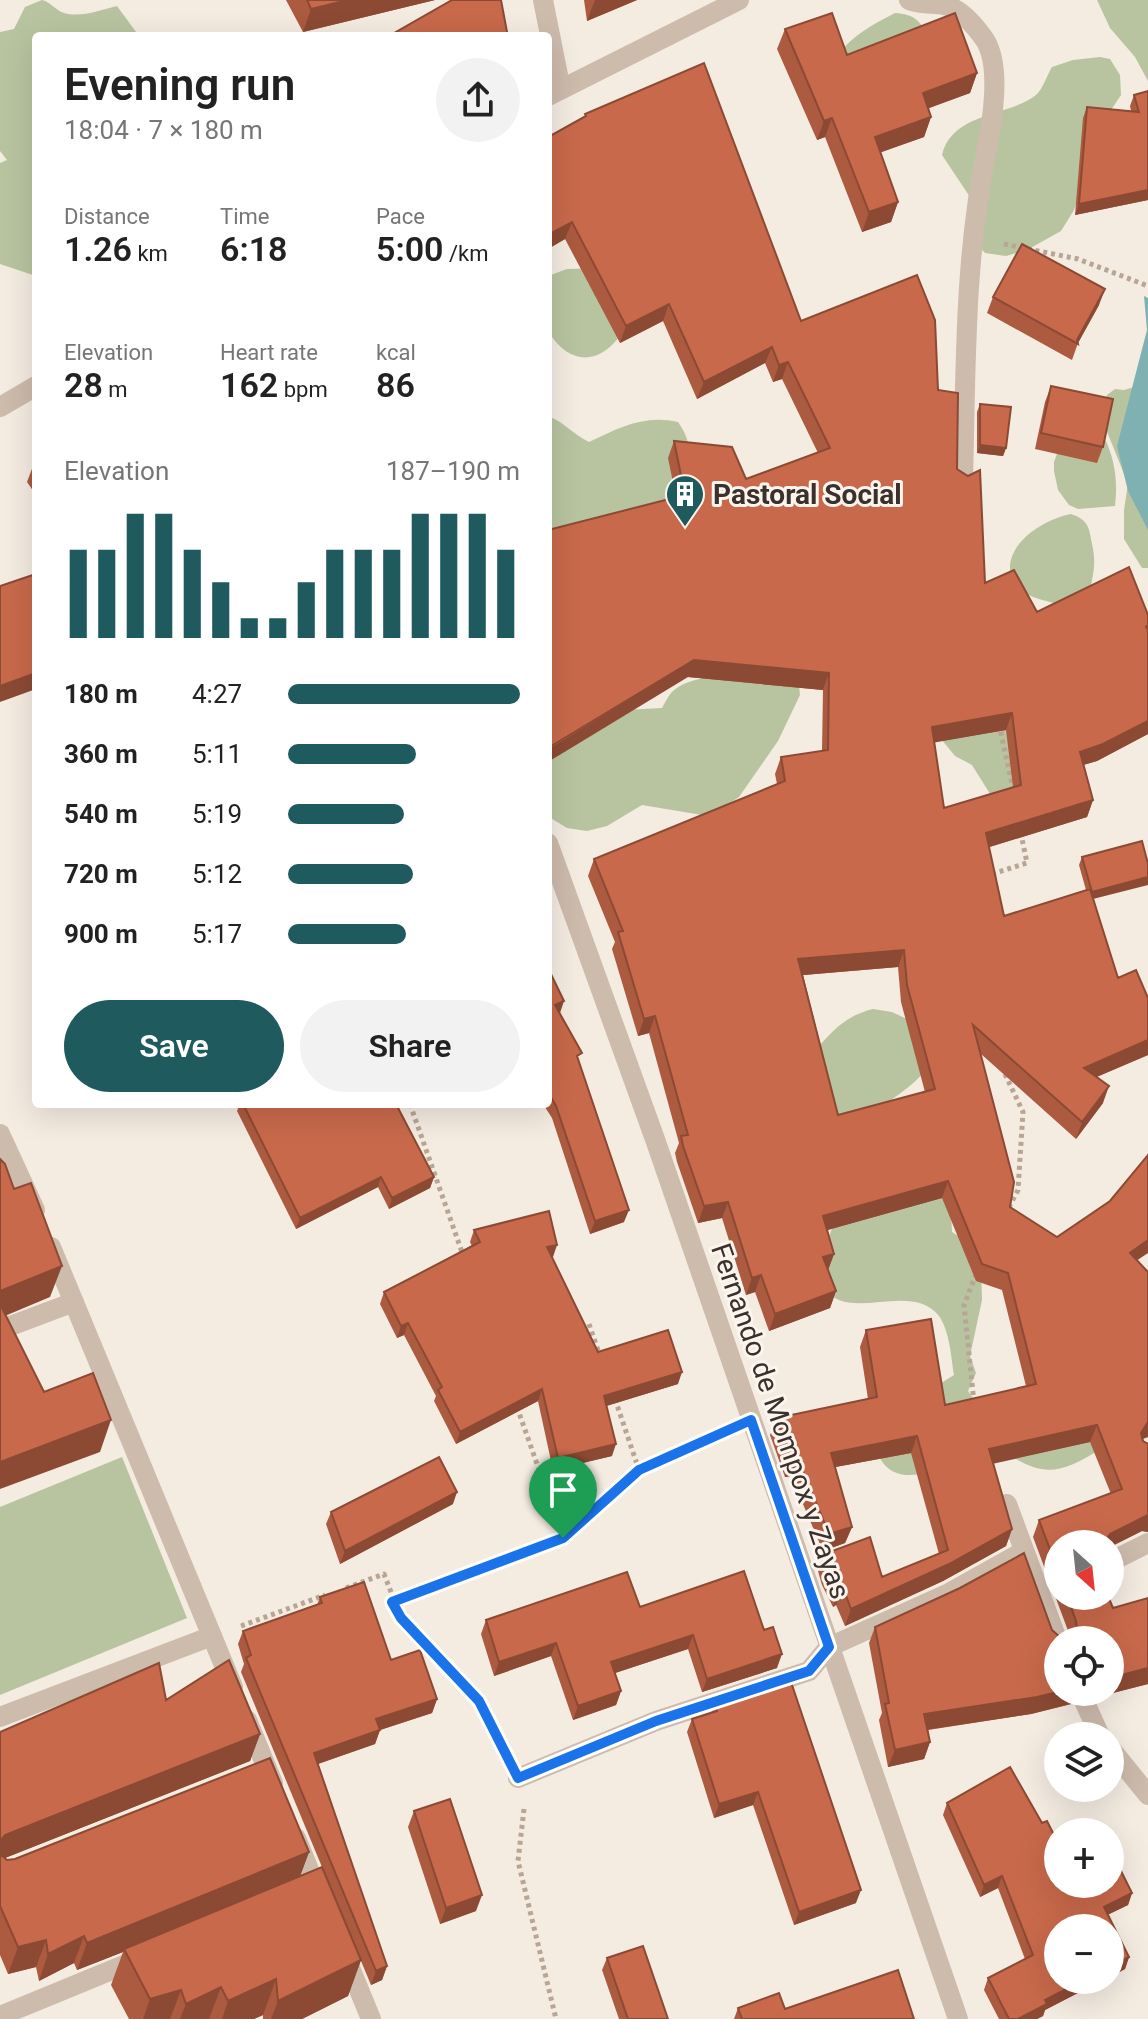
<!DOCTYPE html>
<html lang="en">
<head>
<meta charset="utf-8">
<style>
  :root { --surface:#fff; --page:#f2f2f2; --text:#222; --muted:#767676; --accent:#1f5a5e }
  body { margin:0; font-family:Roboto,sans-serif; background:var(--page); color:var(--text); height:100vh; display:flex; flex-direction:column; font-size:30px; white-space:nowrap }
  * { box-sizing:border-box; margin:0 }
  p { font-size:26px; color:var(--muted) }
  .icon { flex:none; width:44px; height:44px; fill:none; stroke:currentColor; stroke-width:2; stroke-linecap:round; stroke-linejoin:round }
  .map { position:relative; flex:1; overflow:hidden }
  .sheet { position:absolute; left:32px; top:32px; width:520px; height:1076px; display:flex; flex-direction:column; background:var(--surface); border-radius:8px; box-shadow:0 8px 32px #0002 }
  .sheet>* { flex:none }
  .needle { width:52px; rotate:153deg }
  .tools { position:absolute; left:1044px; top:1530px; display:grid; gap:16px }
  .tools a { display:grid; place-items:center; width:80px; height:80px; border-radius:50%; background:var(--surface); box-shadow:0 8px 32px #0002; font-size:40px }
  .pin { position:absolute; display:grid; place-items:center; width:68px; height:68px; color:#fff; margin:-82px -34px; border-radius:50% 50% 50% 0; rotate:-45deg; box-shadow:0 0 8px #0007 }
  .pin .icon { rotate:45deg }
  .round { display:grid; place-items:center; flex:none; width:84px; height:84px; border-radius:42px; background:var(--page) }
  .head { display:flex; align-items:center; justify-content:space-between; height:136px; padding:0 32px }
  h1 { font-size:44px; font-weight:600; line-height:60px }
  .figures { display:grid; grid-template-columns:repeat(3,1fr); gap:12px; height:136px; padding:8px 32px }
  .figures div { display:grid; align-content:center }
  .figures b { font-size:34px; font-weight:600 }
  .figures small { font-size:22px; font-weight:400 }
  .figures p { font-size:22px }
  .chart { height:224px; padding:16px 32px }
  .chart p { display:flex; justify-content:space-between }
  .chart svg { width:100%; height:144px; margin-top:8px; stroke:var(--accent); stroke-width:6 }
  .action { display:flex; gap:16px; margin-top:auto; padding:16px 32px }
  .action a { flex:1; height:92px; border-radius:48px; background:var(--accent); color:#fff; font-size:32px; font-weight:600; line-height:92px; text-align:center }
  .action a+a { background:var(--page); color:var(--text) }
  ul { padding:0 32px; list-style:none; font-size:26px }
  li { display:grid; grid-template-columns:128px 96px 1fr; align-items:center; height:60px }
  li i { height:20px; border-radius:10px; background:var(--accent) }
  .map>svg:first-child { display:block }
  .green { fill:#b8c4a0 }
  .water { fill:#7fb0b2 }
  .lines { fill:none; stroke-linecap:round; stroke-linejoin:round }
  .path { stroke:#b9a596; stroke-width:5; stroke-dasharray:4 4; stroke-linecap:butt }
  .service { stroke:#cdbbac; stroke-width:20 }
  .minor { stroke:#cdbbac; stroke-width:20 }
  .tertiary { stroke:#cdbbac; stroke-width:20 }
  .wall { fill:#ac5a40; fill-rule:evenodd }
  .shaded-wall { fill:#8c4a34 }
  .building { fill:#c8694b; stroke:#8c4a34; stroke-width:2; fill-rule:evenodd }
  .route-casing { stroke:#fff; stroke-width:16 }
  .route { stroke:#1a73e8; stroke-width:10 }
  .labels { text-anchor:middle; stroke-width:6; stroke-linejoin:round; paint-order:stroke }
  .poi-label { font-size:28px; font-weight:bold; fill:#3b302b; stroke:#fbf5ee; text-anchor:start }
  .street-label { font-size:28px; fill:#3b302b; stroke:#fbf5ee }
</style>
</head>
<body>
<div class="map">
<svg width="1148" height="2019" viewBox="0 0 1148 2019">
  <rect width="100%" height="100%" fill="#f4ebe1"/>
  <!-- green -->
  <path class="green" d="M42,0c9,2 13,10 22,13 17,5 36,-3 53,-7l22,30h-103v239h-3l-33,-11v-101l7,-3 -7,-9v-119l14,-3 11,-22z
    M1097,0h51v81l-13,-24 -25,-29z
    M895,13c19,1 26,8 34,25l-97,27c12,-25 38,-39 63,-52z
    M1100,57l10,2 10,16 1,20 -16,24 -31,91 -13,21 -34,19 -21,6 -21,-3 -14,-15 -1,-41 -28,-42c10,-43 66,-38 94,-60 7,-6 11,-20 16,-28l21,-7z
    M602,268l25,56c-20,39 -55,47 -79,7v-55l19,-7z
    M1148,383v185h-6l-18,-29v-29l4,-26 -22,-55 -3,-24 4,-10 8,-6 9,1z
    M548,416c16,6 26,19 41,26 29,-14 56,-28 89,-20 23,32 6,55 -9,86l-121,30z
    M1103,435c12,23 15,46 12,71l-37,3 -9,-4 -11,-15 -4,-19v-9l7,-19z
    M1071,514c18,6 18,14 21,30 4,17 2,28 -2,46l-26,16c-13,-4 -31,-7 -42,-15 -6,-4 -11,-15 -12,-22 -1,-28 35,-50 61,-55z
    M798,676l2,19 -22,46 -39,56 -18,12 -19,6 -60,-10 -35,21 -20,5 -20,-3 -18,-11 1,-56 74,-51 38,-2c3,-5 6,-12 10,-16 24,-24 94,-16 126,-16z
    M1004,697l18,87 -30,13 -20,-32 -17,-9 -18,-22z
    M873,1009l19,3 19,9 12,52c-14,17 -32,24 -46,40l64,81 10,19 1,19 20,13 9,18 1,37 -12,56 6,17 -8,18 10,14 19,-2 51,-26 54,71c-50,32 -63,27 -110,-4 -28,13 -85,50 -109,19 -7,-10 -11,-23 -16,-34l87,-54c-3,-18 -4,-43 -15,-59 -28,-36 -92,8 -114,-28 -15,-24 10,-52 10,-77 0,-16 -5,-33 -7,-49 -4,-36 -9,-73 -14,-110 18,-21 31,-36 59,-43z
    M122,1457l65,161 -187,77v-188z"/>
  <!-- water -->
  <path class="water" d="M1144,296l4,2v232l-20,-39 -11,-45 30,-116z"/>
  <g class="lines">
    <!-- path -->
    <path class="path" d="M1004,244l74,15 70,27
      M999,724l15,69
      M992,874l35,-11 -6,-29
      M1005,1074l18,38 -5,78 -10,19
      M410,1104l53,151
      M589,1324l11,32
      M615,1399l24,71
      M974,1403l-10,-98 13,-33
      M517,1407l46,131
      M346,1588l38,-14 17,44 78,83 25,51
      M392,1602l171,-64 76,-68 82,-36
      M241,1626l84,-31
      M524,1809l-6,52 38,158"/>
    <!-- service -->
    <path class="service" d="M909,0c12,5 22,3 35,5 16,3 32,22 41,35 17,27 7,83 1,113 -22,110 -20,215 -23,327
      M0,1134l35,76
      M51,1247l182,440
      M0,1330l74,-28
      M1007,1504l51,138
      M1110,1562l38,-19
      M1080,1692l20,44
      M247,1720l26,63
      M1110,1748l38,47
      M518,1778l138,-57 153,-50 20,-24 120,-54 75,-42
      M296,1838l24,59
      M344,1953l27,66
      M0,2016l141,-58"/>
    <!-- minor -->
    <path class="minor" d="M548,843l108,299 302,877
      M0,1717l212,-81"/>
    <!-- tertiary -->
    <path class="tertiary" d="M543,0l18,90
      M548,96l191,-96
      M0,407l36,-21"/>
  </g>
  <!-- wall -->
  <path class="wall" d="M286,0h149l-132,32z
    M584,0h53l-50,21z
    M785,29l62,26 130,18 -7,20 -42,15 3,9 -7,20 -44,15 18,50 -7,20 -29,10 -37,-95 -8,3 -40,-91z
    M1148,91v109l-73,15 8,-97 4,-11 44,4 -1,-5 4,-11z
    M585,114l216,207 137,69 47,193 52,29 111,3v119l-51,27 -14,4 10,35 -6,17 -98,30 15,69 82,-26 -7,-25 3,-8 60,-16 -49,58 25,79 30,20v57l-52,22 7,26 -27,36 -95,-85 29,153 47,30 80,23 11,177 -5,2v2l5,3v88l-6,-1 -32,16v-3h-52v52h50l5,12 35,-10v86l-51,13 -3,-5h16v-52h-52l13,64 -40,10 -103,16 2,12 -6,17 -36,8 -9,-47 3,-7 -13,-70 6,-16 177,3 9,8 9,-2 -37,-99 6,-17 72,-26 -21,-52 -97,21 19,66 -6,17 -63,35 -98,45 -9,-21 -3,2 -11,-22 -4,-14 6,-17 58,23 57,-23 -28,-101 -76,14 17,60 -7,16 -22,8 -32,-75 -6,1 -15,-42 7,-17 91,-19 -8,-52 6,-17 79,75 81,-19 -24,-96 -26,-9 -34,-83 -115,32 7,24 -6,16 8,21 -6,17 -61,23 -14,-39 -9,3 -24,-77 -24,5 -21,-61 -2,-9 4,-10 -30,-110 -11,3 -26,-87 3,-7 -27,-66 6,-17 183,-75 -2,-10 6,-17 41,-6 1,-61 -135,-13 -12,-180 -8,-39 6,-17 72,38 72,-26 -36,-74 -9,3 -8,-19 -68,36 -34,-78 -43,22 -55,-104 -17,10v-112l36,-19zM1006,730l7,57 -69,21 -10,-66zM898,967l3,35 24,90 -87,23 -35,-140z
    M993,297l106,8 -21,38 -6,17 -85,-47z
    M1051,386l52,61 -6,16 -62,-14 10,-47z
    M980,404l26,44 -3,8 -26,-3v-41z
    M36,464v31l-9,-13 6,-16z
    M548,968l11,45 20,49 45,160 -34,12 -38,-116 -9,-14h5z
    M240,1104h159l-2,3 37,70 -4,11 -41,21 -11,-22 -82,42 -59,-118z
    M474,1230l79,27h-1l46,95 80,32 -72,22 6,50 -59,14 -15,-69 -82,43 -22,-43 2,-5 -32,-61 -7,3 -17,-34 4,-12 88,-46 -2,-4z
    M453,1504l-113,60 -14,-40 5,-12z
    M320,1597l117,102 -5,14 -52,17 -5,14 -57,20 69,202 -5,14 -11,5 -130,-313 3,-8 -6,-20 5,-13 74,-26z
    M640,1607l137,61 -75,24 -14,-43 -73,24 6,18 -5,14 -43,15 -22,-64 -57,20 -13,-42 5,-14z
    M166,1700l94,34 -10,27 -245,97 2,2 302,-8 -9,24 61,84 -13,36 -46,23h-39v-4l-9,4h-125l-18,-34 12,-33 -46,18 -3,-7 -35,18 -3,-14 -28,7 -8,-19v-223z
    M715,1704l141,199 -62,22 -41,-120 -39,13 -27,-86 5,-13 19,-6z
    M947,1803l111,81 74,9 -4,12 -21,10 22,42 -4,12 -15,8v-49l-52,52h45l-58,30 -2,6 -6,3h-38l-15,-29 4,-12 37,-19 -27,-71 -18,9 -37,-82z
    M414,1811l62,100 -36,13 -32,-97z
    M607,1958l61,61h-49l-17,-49z
    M738,2008l47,1 129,10h-180z"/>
  <!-- shaded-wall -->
  <path class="shaded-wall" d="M348,0h87l-132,32 8,-23z
    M595,0h42l-50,21z
    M977,73l-7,20 -54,20 7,-20z
    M931,117l-7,20 -56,20 7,-20z
    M832,118l-7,19 -8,3 7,-19z
    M1148,190v10l-73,15 4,-11z
    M898,202l-7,20 -29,10 7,-20z
    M572,222l-7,17 -17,10v-14z
    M1105,289l-6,16 -21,38 -2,-1z
    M669,304l-6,17 -43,22 6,-17z
    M772,347l-7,16 -68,36 7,-17z
    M788,362l-6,17 -9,3 6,-17z
    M980,445l26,3 -3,8 -26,-3z
    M694,660l135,13 -6,17 -135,-13 -140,85v-13z
    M36,673v16l-36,13v-16z
    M1012,713l-6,17 -80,14 6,-17z
    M1148,721v13l-51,27 -24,7 7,-16z
    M1093,800l-6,17 -107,33 6,-17z
    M1148,877v8l-59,15 3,-8z
    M904,950l-6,17 -106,9 6,-17z
    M564,1001l-4,12 -5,-8z
    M655,1016l-6,17 -11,3 6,-17z
    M1148,1040v15l-70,30 6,-17z
    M1109,1086l-6,17 -27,36 6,-17z
    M381,1177l-3,10 -82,42 4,-11z
    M434,1177l-4,11 -41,21 3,-11z
    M948,1181l-6,17 -125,35 6,-17z
    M728,1202l-6,16 -24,5 6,-17z
    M629,1210l-5,12 -34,12 5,-13z
    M1148,1240v13l-24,16 6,-16z
    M557,1245l-4,12 -11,2 5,-12z
    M834,1254l-6,16 -5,-13z
    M62,1266l-12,31 -50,21v-27z
    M761,1275l-6,17 -9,3 6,-17z
    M836,1291l-6,17 -61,23 6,-17z
    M408,1323l-4,12 -7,3 4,-12z
    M682,1372l-4,12 -78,24 4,-12z
    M542,1389l-4,12 -82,43 4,-12z
    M111,1420l-11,32 -100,37v-27z
    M1147,1422h1v15l-7,2v-6z
    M1097,1425l-7,17 -107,24 6,-17z
    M917,1436l-6,17 -86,16 6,-16z
    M616,1444l-4,12 -59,14 5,-12z
    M798,1459l-7,17 -6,1 6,-17z
    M457,1492l-4,12 -113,60 5,-13z
    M1148,1515v17l-6,-1 -32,16v-3h-7l7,-10z
    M852,1527l-7,16 -22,8 6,-17z
    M1012,1529l-6,17 -63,35 -98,45 6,-17z
    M843,1588l-7,17 -3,2 6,-17z
    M693,1635l-5,14 -82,27 5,-14z
    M556,1643l-5,13 -57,20 5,-14z
    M782,1654l-5,14 -75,24 5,-13z
    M1148,1668v16l-51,13 1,-5h12v-14z
    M621,1691l-5,14 -43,15 5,-14z
    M1058,1692h17l-4,12 -40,10 -113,17 6,-17z
    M437,1699l-5,14 -52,17 -5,14 -66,23 5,-14 62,-34z
    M260,1734l-10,27 -250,99v-19l5,-6z
    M930,1742l-6,17 -36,8 7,-17z
    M758,1792l-5,13 -39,13 5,-14z
    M309,1852l-10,27 -175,70 -1,3 -46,18 10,-27z
    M1002,1876l-4,12 -18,9 4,-12z
    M861,1890l-5,13 -62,22 5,-13z
    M1132,1893l-4,12 -29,14 5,-12z
    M482,1895l-6,16 -36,13 6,-16z
    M84,1936l-10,27 -35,18 9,-27z
    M46,1940l-10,27 -28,7 10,-27z
    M1129,1957l-4,12 -15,8v-10z
    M361,1960l-13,36 -46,23h-31l7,-18z
    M387,1966l-5,14 -11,5 5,-14z
    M276,1979l-13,36 -9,4h-32l6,-18z
    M1084,1980h19l-58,30 -2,6 -6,3h-19l27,-19z
    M221,1987l-12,32h-29l6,-15z
    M181,1990l-11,29h-27l7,-20z"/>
  <!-- building -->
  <path class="building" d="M307,0h41l-37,9z
    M452,0h49l6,32 -3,4h-115z
    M832,13l15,42 108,-42 22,60 -54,20 8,24 -56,20 23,65 -29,10 -37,-94 -8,3 -39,-92z
    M704,63l97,258 116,-46 18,45 3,70 20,3 -1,76 11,7 12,-6 5,113 29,-13 23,42 92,-45 19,48v10l-2,2 2,3v91l-45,23 -23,8 13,48 -107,33 18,83 86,-27 28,89 18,-8 12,28v42l-64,28 25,18 -27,36 -109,-97 41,157 -4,25 47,30 53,-36 38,-46v85l-18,13 18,19v150l-7,11 2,8 5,3v71l-38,19 -7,10h-45v27l-19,-51 83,-31 -25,-64 -108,24 23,80 -63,35 -98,45 -8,-21 -4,2 -11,-22 -4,-14 46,-17 12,40 66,-27 -31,-114 -86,17 21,74 -23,7 -31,-75 -7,1 -14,-42 100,-21 -11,-67 65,-11 14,86 91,-21 -28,-111 -26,-9 -34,-83 -125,35 11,38 -11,3 13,34 -61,23 -14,-39 -9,3 -24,-76 -24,4 -21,-60 -2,-10 7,-1 -33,-119 -11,3 -26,-87 5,-1 -29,-72 191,-78 -4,-24 47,-7 1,-77 -135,-13 -146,88v-218l137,-35 -11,-54 58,6 14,32 84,-31 -42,-86 -9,3 -7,-18 -68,35 -35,-78 -43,22 -54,-104 -24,13v-98l38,-21 -1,-2zM1012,713l9,72 -77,23 -12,-81zM904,950l3,35 28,104 -97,26 -40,-156z
    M1148,91v99l-69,14 8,-97 52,5 -5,-17z
    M1022,244l83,45 -28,51 1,4 -85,-47z
    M1051,386l62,13 -10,48 -62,-14z
    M980,404l31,3 -5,41 -26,-3z
    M36,574v99l-36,13v-100z
    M1142,841l6,23v13l-56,15 -10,-35z
    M548,968l16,33 -9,4 27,48 -5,3 52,154 -34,11 -39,-115 -8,-14z
    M243,1104h153l38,73 -42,21 -11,-21 -81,41z
    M0,1159l5,5 9,25 17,-6 31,83 -62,25z
    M549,1211l8,34 -10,2 51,105 70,-22 14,42 -78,24 12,48 -58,14 -16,-69 -82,43 -22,-42 4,-3 -34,-64 -7,3 -17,-34 96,-50 -6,-12z
    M0,1304l44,88 49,-19 18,47 -111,42z
    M439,1457l18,35 -112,59 -14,-39z
    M1024,1553l28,77 9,8 8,-1 8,-9 -1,-7 -9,-25h41l5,12 35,-10v70l-38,10v-38h-52v52l-21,5 -113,17 6,28 -35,8 -10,-46 4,-1 -14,-76 85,-39z
    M744,1571l20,59 9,-3 9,27 -75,25 -14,-44 -82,27 10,29 -43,15 -22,-63 -57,19 -13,-42 141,-48 13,35z
    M364,1582l27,78 29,-10 17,49 -61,20 4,11 -66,23 73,213 -11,5 -130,-313 5,-3 -8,-24 79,-28 -2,-6z
    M229,1660l31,74 -255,101 -5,6v-109l159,-69 7,37z
    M790,1679l71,211 -62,22 -41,-120 -39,12 -27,-85 25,-8 -2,-7z
    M270,1758l39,94 -222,91 -3,-7 -36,18 -2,-14 -28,7 -18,-41v-52l7,6 8,-1z
    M1010,1767l32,56 5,-2 11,22v41h52v-35l22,44 -28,14 25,50 -19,10v-39h-52v52h26l-39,20 2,4 -29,15h-9l-21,-41 45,-23 -31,-79 -18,9 -37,-82z
    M450,1799l32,96 -36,13 -32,-97z
    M322,1867l39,93 -83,41 -2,-22 -48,22 -7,-14 -35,17 -5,-14 -31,9 -26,-50z
    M643,1946l25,73h-40l-21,-61z
    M898,1970l16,49h-172l-4,-11 41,-15 6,16z"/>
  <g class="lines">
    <!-- route casing -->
    <g class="route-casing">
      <path id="route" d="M751,1420l78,227 -20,24 -153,50 -138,57 -39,-77 -78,-83 -9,-16 171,-64 76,-68z"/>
    </g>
    <!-- route -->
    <use href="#route" class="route"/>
  </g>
  <!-- icons -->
  <defs>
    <g id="building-pin" transform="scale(2)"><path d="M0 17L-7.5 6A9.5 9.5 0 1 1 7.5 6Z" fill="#1f5a5e" stroke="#fbf5ee"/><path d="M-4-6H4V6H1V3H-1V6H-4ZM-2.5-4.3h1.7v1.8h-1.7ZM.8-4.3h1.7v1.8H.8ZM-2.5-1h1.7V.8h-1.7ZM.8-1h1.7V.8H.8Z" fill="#fff"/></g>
  </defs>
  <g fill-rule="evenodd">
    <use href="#building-pin" x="685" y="494"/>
  </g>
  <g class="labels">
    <!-- poi labels -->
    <g class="poi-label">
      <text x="713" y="504">Pastoral Social</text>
    </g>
    <!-- street labels -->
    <g class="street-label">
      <text transform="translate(781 1421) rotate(71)" y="10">Fernando de Mompox y Zayas</text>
    </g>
  </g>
</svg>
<div class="tools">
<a><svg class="needle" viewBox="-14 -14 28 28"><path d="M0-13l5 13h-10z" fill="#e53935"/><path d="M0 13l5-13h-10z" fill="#767676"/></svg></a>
<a><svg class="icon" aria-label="locate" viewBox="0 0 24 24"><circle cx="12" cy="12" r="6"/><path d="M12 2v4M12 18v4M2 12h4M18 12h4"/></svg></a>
<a><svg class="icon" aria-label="layers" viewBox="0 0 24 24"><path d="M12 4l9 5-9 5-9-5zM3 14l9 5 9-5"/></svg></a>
<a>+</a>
<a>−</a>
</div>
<div class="pin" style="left:563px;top:1538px;background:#1e9e55"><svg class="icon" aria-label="arrive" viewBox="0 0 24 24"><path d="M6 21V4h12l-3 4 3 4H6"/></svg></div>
<section class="sheet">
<div class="head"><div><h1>Evening run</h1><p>18:04 · 7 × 180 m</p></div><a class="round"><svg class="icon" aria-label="share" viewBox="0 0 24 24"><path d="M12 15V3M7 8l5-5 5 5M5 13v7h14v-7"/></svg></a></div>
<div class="figures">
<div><p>Distance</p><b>1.26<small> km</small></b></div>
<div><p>Time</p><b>6:18</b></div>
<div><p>Pace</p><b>5:00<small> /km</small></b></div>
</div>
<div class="figures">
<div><p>Elevation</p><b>28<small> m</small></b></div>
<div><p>Heart rate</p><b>162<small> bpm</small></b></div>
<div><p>kcal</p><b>86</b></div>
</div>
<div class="chart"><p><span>Elevation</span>187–190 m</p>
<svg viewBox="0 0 160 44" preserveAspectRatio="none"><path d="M5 44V17M15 44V17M25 44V6M35 44V6M45 44V17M55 44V27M65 44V38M75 44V38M85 44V27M95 44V17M105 44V17M115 44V17M125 44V6M135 44V6M145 44V6M155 44V17"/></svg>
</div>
<ul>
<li><b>180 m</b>4:27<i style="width:100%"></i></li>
<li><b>360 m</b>5:11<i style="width:55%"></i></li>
<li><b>540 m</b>5:19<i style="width:50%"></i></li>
<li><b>720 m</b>5:12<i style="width:54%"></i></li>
<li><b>900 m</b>5:17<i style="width:51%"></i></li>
</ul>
<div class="action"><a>Save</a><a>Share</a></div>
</section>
</div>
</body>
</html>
